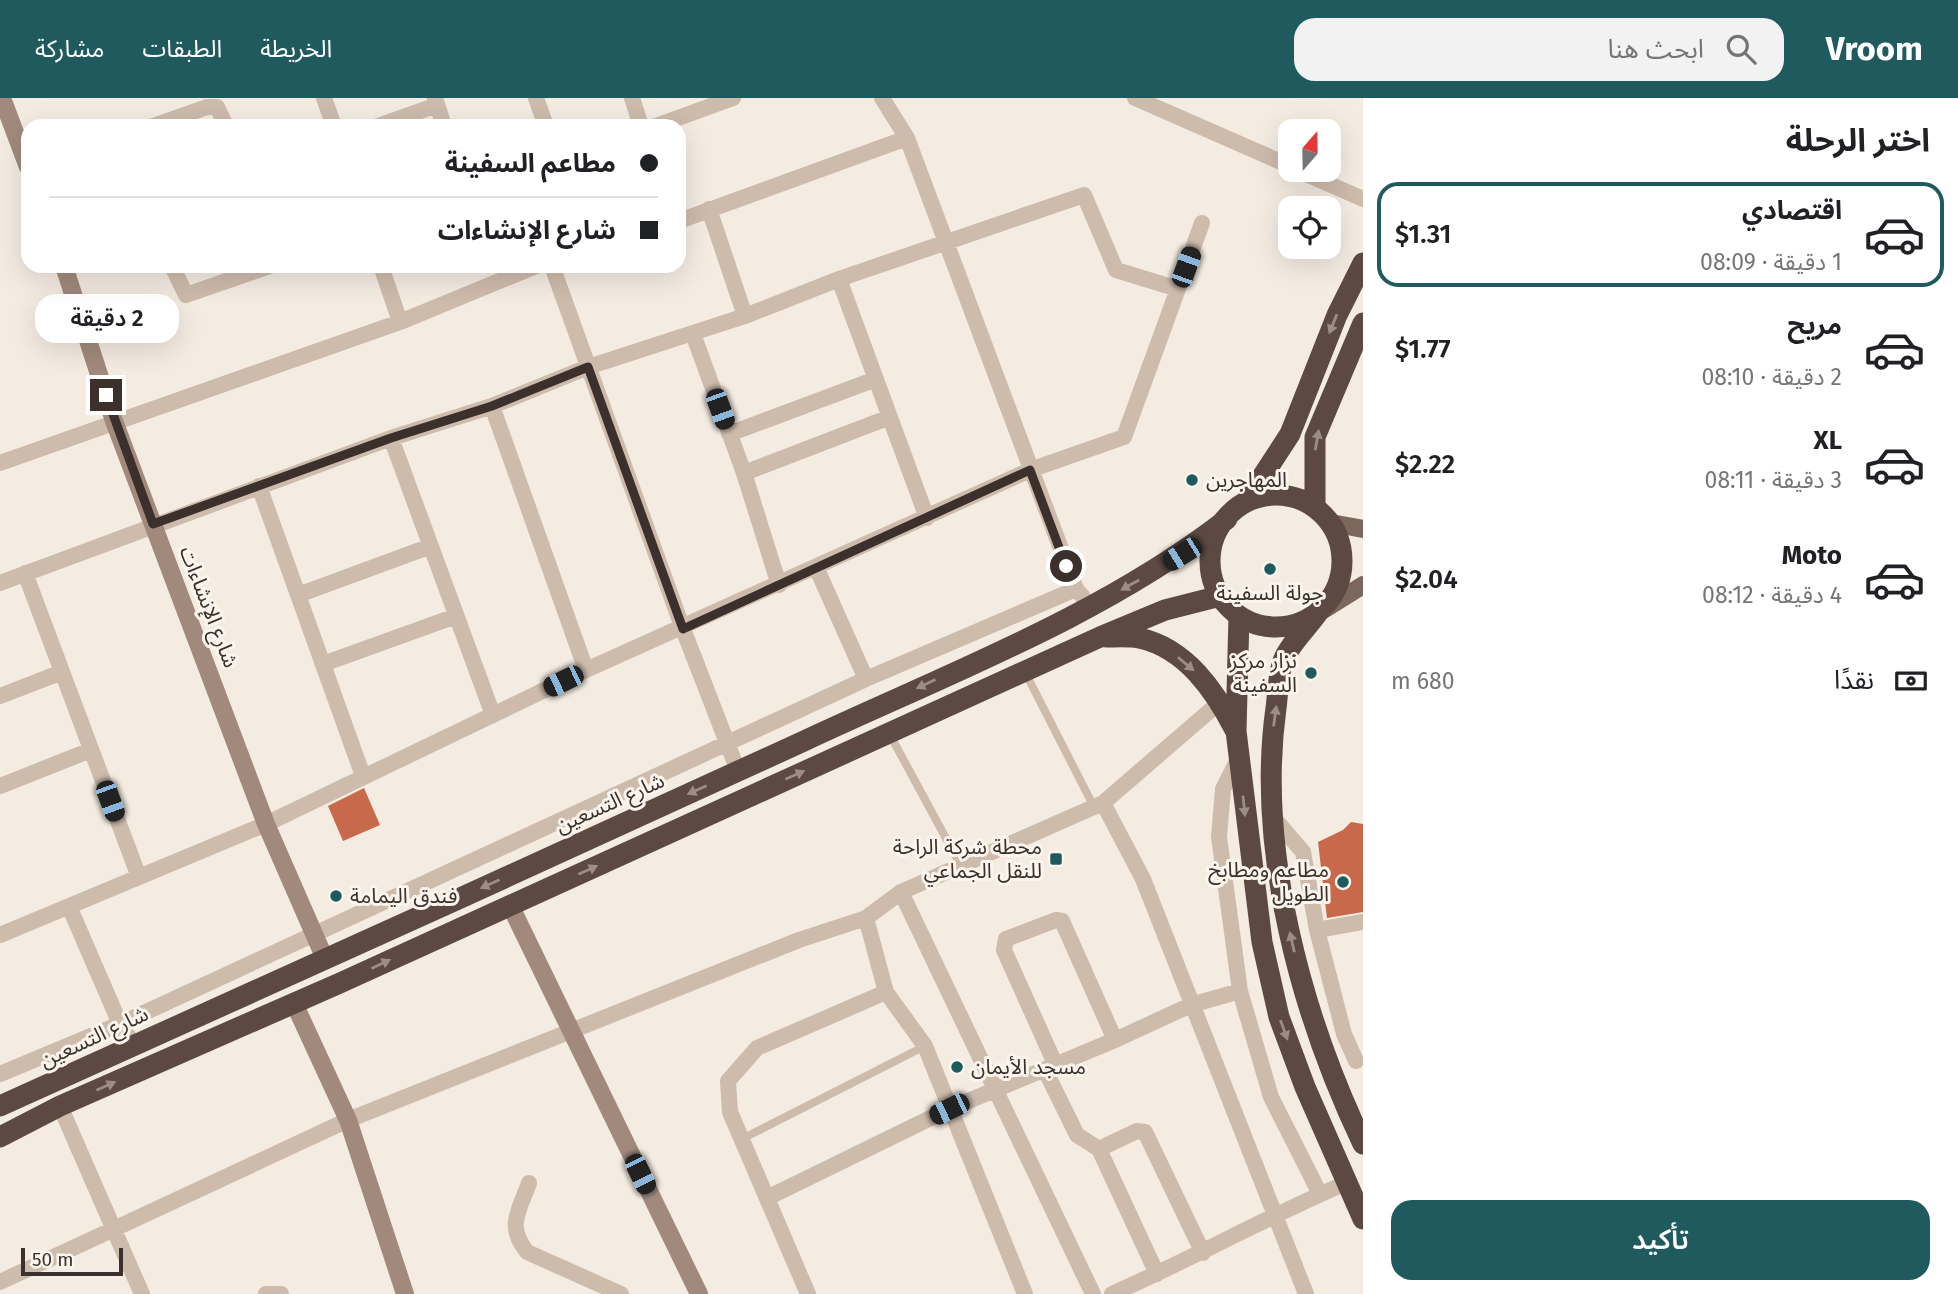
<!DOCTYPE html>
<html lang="ar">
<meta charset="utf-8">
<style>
body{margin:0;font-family:"Fira Sans","Noto Sans Arabic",sans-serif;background:#f2f2f2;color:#202124;direction:rtl;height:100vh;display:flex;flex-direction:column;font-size:26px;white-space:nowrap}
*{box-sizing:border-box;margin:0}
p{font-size:23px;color:#757577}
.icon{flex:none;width:38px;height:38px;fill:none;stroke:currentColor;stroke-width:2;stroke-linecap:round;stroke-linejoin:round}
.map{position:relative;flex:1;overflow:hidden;direction:ltr}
.details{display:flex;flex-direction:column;background:#fff;width:595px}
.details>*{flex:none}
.banner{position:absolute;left:21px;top:21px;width:665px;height:154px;border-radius:21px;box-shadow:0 7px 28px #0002;direction:rtl;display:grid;align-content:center;height:154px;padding:0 28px;background:#fff}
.needle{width:46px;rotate:20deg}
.fabs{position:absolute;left:1278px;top:21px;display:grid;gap:14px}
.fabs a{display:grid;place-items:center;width:63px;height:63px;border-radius:14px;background:#fff;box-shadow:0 7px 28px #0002;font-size:35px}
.scale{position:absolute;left:21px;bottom:18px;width:102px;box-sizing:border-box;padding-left:7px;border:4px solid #3b302b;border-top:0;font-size:19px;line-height:24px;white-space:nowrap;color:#3b302b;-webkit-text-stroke:5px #fbf5ee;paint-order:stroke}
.end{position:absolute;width:32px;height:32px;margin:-16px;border:9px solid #3b302b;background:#fff;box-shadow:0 0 0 4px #fff}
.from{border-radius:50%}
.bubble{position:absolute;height:49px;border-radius:21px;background:#fff;box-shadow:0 7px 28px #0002;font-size:23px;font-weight:600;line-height:49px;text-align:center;direction:rtl}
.car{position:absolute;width:21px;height:42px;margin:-21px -10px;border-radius:9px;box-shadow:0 0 5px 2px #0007;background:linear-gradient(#222 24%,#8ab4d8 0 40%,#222 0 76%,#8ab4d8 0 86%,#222 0)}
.banner b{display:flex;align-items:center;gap:24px;height:66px;font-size:26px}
.banner b+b{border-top:2px solid #e0e0e0}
.banner i{width:18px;height:18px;background:#202124}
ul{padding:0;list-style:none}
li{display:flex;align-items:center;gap:21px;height:105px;margin:0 14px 10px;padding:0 14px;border:4px solid transparent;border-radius:21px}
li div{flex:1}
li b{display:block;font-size:26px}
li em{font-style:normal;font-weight:600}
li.selected{border-color:#1f5a5e}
li>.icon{width:63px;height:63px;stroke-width:1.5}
h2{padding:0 28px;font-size:32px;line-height:84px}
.pay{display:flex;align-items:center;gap:18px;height:77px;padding:0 28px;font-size:26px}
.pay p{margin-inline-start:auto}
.action{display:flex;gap:14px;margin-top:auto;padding:14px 28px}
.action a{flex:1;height:80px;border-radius:21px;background:#1f5a5e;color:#fff;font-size:28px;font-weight:600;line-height:80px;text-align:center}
header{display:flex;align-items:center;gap:42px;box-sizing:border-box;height:98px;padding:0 35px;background:#1f5a5e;color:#fff}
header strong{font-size:33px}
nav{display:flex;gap:38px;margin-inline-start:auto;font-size:24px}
.search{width:490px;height:63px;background:#f2f2f2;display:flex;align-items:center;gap:18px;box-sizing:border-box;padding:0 24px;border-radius:21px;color:#757577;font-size:26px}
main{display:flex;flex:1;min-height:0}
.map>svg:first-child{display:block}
.building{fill:#c8694b}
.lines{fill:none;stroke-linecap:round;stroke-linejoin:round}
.lane{stroke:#cdbbac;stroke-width:8}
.street{stroke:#cdbbac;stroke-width:16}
.secondary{stroke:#a18a7d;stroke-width:18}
.primary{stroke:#7d675c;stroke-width:18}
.highway{stroke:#5c4a42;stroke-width:21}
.oneway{fill:#9c8e87}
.route{stroke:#3b302b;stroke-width:9}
.poi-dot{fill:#1f5a5e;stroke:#fbf5ee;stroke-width:2.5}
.labels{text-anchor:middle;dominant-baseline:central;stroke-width:6;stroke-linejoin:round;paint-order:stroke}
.poi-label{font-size:21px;fill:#3b302b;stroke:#fbf5ee;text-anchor:start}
.street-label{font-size:21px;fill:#3b302b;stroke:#fbf5ee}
</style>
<header>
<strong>Vroom</strong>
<div class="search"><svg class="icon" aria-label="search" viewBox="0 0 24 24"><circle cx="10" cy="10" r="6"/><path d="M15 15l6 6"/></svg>ابحث هنا</div>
<nav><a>الخريطة</a><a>الطبقات</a><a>مشاركة</a></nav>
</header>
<main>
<section class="details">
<h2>اختر الرحلة</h2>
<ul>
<li class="selected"><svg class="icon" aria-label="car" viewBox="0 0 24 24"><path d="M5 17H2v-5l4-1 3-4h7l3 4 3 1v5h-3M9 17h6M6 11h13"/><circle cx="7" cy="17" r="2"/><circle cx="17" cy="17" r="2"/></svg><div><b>اقتصادي</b><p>1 دقيقة · 08:09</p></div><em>$1.31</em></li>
<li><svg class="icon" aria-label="car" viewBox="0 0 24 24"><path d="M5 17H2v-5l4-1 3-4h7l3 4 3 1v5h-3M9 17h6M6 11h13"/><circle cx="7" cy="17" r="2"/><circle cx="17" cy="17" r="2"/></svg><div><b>مريح</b><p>2 دقيقة · 08:10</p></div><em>$1.77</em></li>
<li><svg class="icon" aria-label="car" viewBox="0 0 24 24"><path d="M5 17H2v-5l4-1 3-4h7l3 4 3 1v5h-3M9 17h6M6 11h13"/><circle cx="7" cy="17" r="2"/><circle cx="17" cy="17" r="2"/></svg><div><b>XL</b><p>3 دقيقة · 08:11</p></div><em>$2.22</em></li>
<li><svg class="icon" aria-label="car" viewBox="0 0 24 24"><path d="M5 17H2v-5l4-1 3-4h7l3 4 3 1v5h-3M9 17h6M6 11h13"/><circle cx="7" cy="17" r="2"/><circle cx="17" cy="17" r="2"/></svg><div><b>Moto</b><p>4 دقيقة · 08:12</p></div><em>$2.04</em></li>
</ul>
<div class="pay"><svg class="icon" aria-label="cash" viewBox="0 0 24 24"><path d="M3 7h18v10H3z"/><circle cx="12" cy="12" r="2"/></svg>نقدًا<p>680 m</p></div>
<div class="action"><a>تأكيد</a></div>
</section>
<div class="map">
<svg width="1363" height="1196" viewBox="0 0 1363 1196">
<rect width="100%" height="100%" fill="#f4ebe1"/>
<!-- building -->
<path class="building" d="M364 690 380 727 343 743 328 708Z
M1351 724 1363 726V814L1327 820 1318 744 1343 732Z"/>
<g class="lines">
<!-- lane -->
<path class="lane" d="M1026 576 1094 709
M889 635 961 768
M742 1041 925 948"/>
<!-- street -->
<path class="street" d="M324 0 334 28
M435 0 444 28
M536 0 546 28
M632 0 641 28
M882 0 907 40 1076 491 1083 499
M1135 0 1290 68
M153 28 207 9H217L226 28
M378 28 437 7
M656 28 733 0
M1297 72 1363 101
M709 111 745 218
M679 123 907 40
M172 168 186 197 270 168
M381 168 400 224
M552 168 683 531 738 673
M839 181 927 420
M693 236 744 375 779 487
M492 308 586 572
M729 336 876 281
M391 340 493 617
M0 365 400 224 536 168
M744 375 890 319
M259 388 363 678
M816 469 866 581
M25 475 139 779
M0 485 391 340 492 308 588 269 745 218 839 181 1084 97 1116 172 1178 191
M298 497 431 448
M323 566 456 518
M0 598 62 574
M1239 659 1223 691 1219 739 1240 893 1271 999 1320 1096
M0 688 91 652
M1103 705 1143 781 1306 1196
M1273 719 1303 754 1317 832 1344 936 1356 963
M901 794 1093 1196
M69 808 120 926 134 947
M866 820 886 894 925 948 1025 1196
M1317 832 1363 824
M0 837 266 726 586 572 1030 372 1124 339 1202 125
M1056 968 1004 852 1006 841 1056 822 1062 823 1115 942
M1045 972 1077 1037 1099 1051 1157 1176
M0 976 120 926 866 581 1076 491
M60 1008 142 1196
M1099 1051 1137 1033 1145 1034 1203 1155
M529 1085C519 1113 506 1128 527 1154L621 1196
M767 1100 949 1011 1115 942 1191 907 1240 893
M0 1184 348 1022 799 842 866 820 901 794 1103 705 1220 604
M266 1196H281
M808 1196 730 1014 728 983 757 950 886 894
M1112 1196C1191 1161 1267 1119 1346 1085"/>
<!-- secondary -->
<path class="secondary" d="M2 0 28 69
M64 168 114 323 266 726 325 861
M510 807 699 1196
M294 905 348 1022 405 1196"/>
<!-- primary -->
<path class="primary" d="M1331 425 1363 431
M1317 516 1363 487"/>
<!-- highway -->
<path class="highway" d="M1210 463a66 66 0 1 1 132 0a66 66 0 1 1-132 0Z
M1247 402 1290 336 1337 217 1363 165
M1315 410V339L1363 225
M1317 516C1307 530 1289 547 1283 563 1278 577 1278 595 1276 610 1256 753 1302 918 1363 1046
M1239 518 1236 633 1262 844 1279 919 1305 989 1363 1121
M1106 539C1116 539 1129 538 1139 540 1186 550 1215 593 1235 632
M0 1008C268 886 537 767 804 643 947 576 1102 518 1227 421
M0 1039 60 1008 340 885 1100 539 1165 512 1220 498"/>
</g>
<!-- one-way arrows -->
<defs><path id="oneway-solid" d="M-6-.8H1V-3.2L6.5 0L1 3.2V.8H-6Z" transform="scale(1.75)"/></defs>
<g class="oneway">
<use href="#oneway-solid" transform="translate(1333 226) rotate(112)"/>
<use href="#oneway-solid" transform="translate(1317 342) rotate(-80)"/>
<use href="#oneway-solid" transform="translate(1130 487) rotate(151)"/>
<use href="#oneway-solid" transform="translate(1186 566) rotate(40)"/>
<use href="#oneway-solid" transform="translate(926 586) rotate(155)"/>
<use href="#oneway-solid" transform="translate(1275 618) rotate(-82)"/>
<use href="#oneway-solid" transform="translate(795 677) rotate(-24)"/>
<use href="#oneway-solid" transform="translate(697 692) rotate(156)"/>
<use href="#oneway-solid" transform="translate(1244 708) rotate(84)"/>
<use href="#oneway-solid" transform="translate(588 772) rotate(-24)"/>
<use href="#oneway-solid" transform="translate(490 786) rotate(156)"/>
<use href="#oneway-solid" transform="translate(1292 844) rotate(-103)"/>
<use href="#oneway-solid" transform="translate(381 866) rotate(-25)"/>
<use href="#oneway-solid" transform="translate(1284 932) rotate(70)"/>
<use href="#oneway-solid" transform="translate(106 988) rotate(-24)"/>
</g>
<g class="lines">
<!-- route -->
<path class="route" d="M106 297 153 426 391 340 492 308 588 269 683 531 1030 372 1066 468"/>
</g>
<!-- markers -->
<g class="poi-dot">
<circle cx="1192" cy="382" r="7"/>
<circle cx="1270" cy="471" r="7"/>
<circle cx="1311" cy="575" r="7"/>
<rect x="1049" y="754" width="14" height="14" rx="3.5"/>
<circle cx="1343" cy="784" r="7"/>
<circle cx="336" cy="798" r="7"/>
<circle cx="957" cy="969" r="7"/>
</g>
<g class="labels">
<!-- poi labels -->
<g class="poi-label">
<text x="1206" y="382">المهاجرين</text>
<text x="1270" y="495" text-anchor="middle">جولة السفينة</text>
<text x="1297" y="563" text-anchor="end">نزار مركز<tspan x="1297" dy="24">السفينة</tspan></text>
<text x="1042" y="749" text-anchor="end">محطة شركة الراحة<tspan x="1042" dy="24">للنقل الجماعي</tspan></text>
<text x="1329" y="772" text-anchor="end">مطاعم ومطابخ<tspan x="1329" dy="24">الطويل</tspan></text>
<text x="350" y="798">فندق اليمامة</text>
<text x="971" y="969">مسجد الأيمان</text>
</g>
<!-- street labels -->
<g class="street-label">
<text transform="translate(209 509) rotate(69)">شارع الإنشاءات</text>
<text transform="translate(610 705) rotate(-24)">شارع التسعين</text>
<text transform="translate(94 939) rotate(-25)">شارع التسعين</text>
</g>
</g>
</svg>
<div class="fabs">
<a><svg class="needle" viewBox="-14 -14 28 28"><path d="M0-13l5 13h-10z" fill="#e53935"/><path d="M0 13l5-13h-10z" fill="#757577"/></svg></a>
<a><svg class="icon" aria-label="locate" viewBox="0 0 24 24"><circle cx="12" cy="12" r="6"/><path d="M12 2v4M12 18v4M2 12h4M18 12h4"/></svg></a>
</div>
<div class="scale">50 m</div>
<i class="end from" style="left:1066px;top:468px"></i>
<i class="end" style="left:106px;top:297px"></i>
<div class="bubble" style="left:35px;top:196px;width:144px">2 دقيقة</div>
<i class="car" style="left:1186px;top:169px;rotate:20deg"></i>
<i class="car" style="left:720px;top:311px;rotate:160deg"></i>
<i class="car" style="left:1182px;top:456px;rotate:238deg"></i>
<i class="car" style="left:563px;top:583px;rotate:244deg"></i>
<i class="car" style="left:110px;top:703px;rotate:160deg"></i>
<i class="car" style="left:949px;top:1011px;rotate:244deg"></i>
<i class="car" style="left:640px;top:1076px;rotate:154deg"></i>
<div class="banner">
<b><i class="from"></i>مطاعم السفينة</b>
<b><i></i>شارع الإنشاءات</b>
</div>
</div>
</main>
